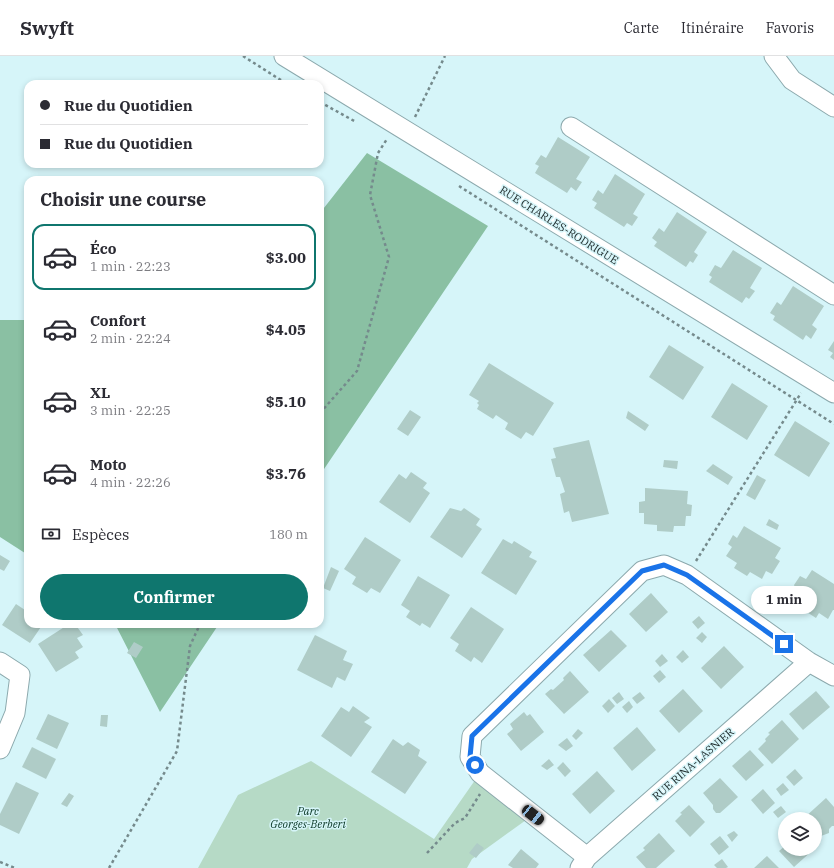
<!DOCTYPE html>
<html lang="fr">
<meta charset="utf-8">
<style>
body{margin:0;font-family:"IBM Plex Serif",serif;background:#f7f7f7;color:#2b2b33;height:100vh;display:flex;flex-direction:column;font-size:15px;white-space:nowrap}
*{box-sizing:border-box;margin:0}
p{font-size:13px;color:#7c7c81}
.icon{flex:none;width:22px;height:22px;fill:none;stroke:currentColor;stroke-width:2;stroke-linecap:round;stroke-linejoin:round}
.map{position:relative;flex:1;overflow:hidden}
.panel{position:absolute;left:24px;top:120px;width:300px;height:452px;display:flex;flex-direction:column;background:#fff;border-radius:12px;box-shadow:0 2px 6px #0003}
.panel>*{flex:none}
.hud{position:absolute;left:24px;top:24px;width:300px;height:88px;border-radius:12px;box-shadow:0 2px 6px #0003;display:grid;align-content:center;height:88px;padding:0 16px;background:#fff}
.buttons{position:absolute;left:778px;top:756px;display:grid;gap:8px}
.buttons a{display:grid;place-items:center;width:44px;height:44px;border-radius:50%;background:#fff;box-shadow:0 2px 6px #0003;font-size:20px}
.end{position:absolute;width:18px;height:18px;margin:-9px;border:5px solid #1a73e8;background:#fff;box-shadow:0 0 0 2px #fff}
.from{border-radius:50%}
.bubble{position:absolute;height:28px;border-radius:14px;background:#fff;box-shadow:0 2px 6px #0003;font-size:13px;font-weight:700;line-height:28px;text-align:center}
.car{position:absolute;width:12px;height:24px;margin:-12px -6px;border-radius:5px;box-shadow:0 0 3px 1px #0007;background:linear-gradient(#222 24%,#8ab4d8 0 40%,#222 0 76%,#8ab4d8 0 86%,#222 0)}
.hud b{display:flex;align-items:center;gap:14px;height:38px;font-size:15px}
.hud b+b{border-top:1px solid #e1e1e2}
.hud i{width:10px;height:10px;background:#2b2b33}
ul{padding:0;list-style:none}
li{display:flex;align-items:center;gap:12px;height:66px;margin:0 8px 6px;padding:0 8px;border:2px solid transparent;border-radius:12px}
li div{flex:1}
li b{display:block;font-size:15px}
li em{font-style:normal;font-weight:700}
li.active{border-color:#0f766e}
li>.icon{width:36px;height:36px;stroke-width:1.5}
h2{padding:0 16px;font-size:18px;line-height:48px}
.pay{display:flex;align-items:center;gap:10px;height:44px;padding:0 16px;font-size:15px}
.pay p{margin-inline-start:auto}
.button{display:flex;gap:8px;margin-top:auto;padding:8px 16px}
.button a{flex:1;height:46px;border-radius:24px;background:#0f766e;color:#fff;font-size:16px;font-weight:700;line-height:46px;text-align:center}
header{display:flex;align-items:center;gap:24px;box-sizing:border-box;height:56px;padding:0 20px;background:#fff;border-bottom:1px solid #e1e1e2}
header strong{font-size:19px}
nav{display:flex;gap:22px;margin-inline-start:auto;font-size:14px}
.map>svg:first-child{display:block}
.green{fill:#b6dac6}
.forest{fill:#8ac0a3}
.building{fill:#afccc7}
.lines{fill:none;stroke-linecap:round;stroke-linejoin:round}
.minor-casing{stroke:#8ca9ad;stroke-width:21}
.path{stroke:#758a8c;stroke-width:2.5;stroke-dasharray:3 3;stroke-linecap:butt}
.minor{stroke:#fff;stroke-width:19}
.route{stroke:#1a73e8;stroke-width:5}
.labels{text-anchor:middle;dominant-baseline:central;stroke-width:3;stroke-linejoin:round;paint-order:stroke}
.street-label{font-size:11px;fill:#1d292a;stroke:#d6f5f9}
.park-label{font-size:11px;font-style:italic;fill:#073522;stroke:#d6f5f9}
</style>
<header>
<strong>Swyft</strong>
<nav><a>Carte</a><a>Itinéraire</a><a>Favoris</a></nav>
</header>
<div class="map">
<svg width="834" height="812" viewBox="0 0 834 812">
<rect width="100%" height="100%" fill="#d6f5f9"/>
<!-- green -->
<path class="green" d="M311 705 434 783 480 717 533 759 472 803 467 812H198L238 739Z"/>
<!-- forest -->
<path class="forest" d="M367 97 488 170 320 419V157Z
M0 264H28V499L0 481Z
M115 568H219L160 656Z"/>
<!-- building -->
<path class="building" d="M558 81 590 101 576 123 582 126 576 135 571 131 567 137 535 117 539 110 535 108 541 99 546 102Z
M615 118 645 138 633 158 638 161 632 170 627 167 624 171 594 152 597 147 592 144 598 134 603 138Z
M677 156 707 176 694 196 698 199 693 207 690 205 686 211 654 190 657 186 652 182 659 172 664 176Z
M733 194 762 212 750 232 755 235 749 243 746 241 742 247 709 226 712 221 709 219 715 209 721 212Z
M793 230 824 250 812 269 817 273 811 283 806 279 803 284 773 264 775 260 770 257 777 246 781 249Z
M834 285V304L830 301 833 297 828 294Z
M669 289 704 311 683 344 649 321Z
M489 307 554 347 533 380 526 376 521 383 505 373 508 367 496 359 493 363 477 353 479 349 477 347 479 345 469 339Z
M732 327 768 350 747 384 711 361Z
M410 354 421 361 408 380 397 373Z
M628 355 649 369 645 375 626 362Z
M795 365 830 387 809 421 774 399Z
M589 384 609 458 572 466 569 455 564 457 560 438 565 436 560 421H556L551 403 556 402 553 392Z
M664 404 678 405 677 413 663 411Z
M713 408 733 421 728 429 706 415Z
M411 416 427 427 423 432 430 437 410 467 379 446 399 418 406 423Z
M757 419 766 424 755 444 746 439Z
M645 432 688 435 687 448 692 449 691 460H686L685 470H674L673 476 657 475V469L644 468V457H639V446L645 445Z
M450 452 461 455 464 452 480 463 476 469 482 473 462 502 430 481Z
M769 463 779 469 777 474 766 469Z
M744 470 781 492 775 502 780 505 772 518 766 515 762 523 750 516 747 520 734 512 737 507 726 500 732 491 728 488 733 479 737 482Z
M365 481 401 504 380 537 371 532 367 537 352 528 356 521 344 513Z
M503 483 512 488 514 485 532 496 529 501 537 505 516 539 481 517Z
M0 499 10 505 4 515 0 513Z
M331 511 339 515 330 535 323 532Z
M812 514 834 528V554H833L828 563 819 557 816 562 802 553 804 551 790 542 796 534 794 529 800 520 806 523Z
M418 520 450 539 430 572 422 567 420 570 406 561 410 555 401 549Z
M651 537 668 556 646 576 629 558Z
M16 548 28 556V568H43L30 587 2 569Z
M471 551 504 573 482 607 474 601 471 606 455 595 459 588 450 582Z
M699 560 705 567 698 573 692 566Z
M69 568H75L83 579 77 582 83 591 75 596 79 602 56 616 38 588Z
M611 574 627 590 599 616 583 599Z
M702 576 707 581 702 587 696 582Z
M315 579 347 595 343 604 353 608 345 625 337 621 332 632 297 614Z
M134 586 143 591 136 602 127 597Z
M724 590 744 611 721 633 701 612Z
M683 594 689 601 682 607 676 601Z
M662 598 668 605 660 611 655 605Z
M660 614 666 621 659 627 653 620Z
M570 615 589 636 564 658 545 638 551 633 553 634 564 624 563 622Z
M683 633 703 655 679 677 659 655Z
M816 635 830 651 803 674 789 658Z
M619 636 624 643 617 648 612 642Z
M640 636 645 642 637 648 632 642Z
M609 643 615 650 608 657 602 650Z
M629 645 633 651 627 657 622 651Z
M353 650 370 662 364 666 372 671 351 701 321 680 341 651 349 656Z
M524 656 527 660 530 658 544 676 521 695 507 678 513 673 510 668Z
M48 658 69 667 57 693 36 683Z
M101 659H108L107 671 100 670Z
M782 664 799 683 772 708 758 693 766 685 765 683 770 678 768 677Z
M637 671 656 694 632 715 613 692Z
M578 673 583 677 576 684 572 680Z
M567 682 573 690 566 695 558 689Z
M393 683 403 690 408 686 420 694 418 700 427 706 405 738 371 716Z
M32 691 56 703 46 723 22 711Z
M750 694 764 709 746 725 732 710Z
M549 703 554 709 547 714 541 710Z
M563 706 571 715 565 721 557 712Z
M795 713 803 722 794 730 786 721Z
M597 715 615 735 590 758 572 738Z
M720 722 738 741 720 757H716L713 753V749L703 737Z
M16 726 39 737 19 778 0 769V758Z
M783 727 789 734 781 740 776 733Z
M763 733 775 747 763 758 751 744Z
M69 737 74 740 67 751 61 748Z
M826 742 834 751V770H832L829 773V777L821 780 815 774V763H805L804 762Z
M689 749 705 766 690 781 675 765 682 758 680 757Z
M781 750 786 756 778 762 773 756Z
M734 775 738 779 732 786 727 779Z
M659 777 675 795 656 812H646L636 801 645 794 643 792Z
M720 780 729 791 719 799 710 788Z
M477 787 484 792 476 802 469 797Z
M785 790V793L813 794 794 811 779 795Z
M521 793 539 808 536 812H513L508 809Z
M767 800 779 812H754Z
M722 803 728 811 726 812H717L714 809Z"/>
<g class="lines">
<defs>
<path id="minor" d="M284 0 834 337
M774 0 792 24 834 51
M571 71 834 239
M0 606 20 619 15 657 0 693
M587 801 480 717 470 701 472 680 642 515 664 509 687 519 809 606 834 620
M580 812 587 801 809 606"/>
</defs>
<!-- minor casing -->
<use href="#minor" class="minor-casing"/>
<!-- path -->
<path class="path" d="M243 0 287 28
M320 46 356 66
M415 61 445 0
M459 130 834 368
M320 357 357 315 389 201 370 139 378 97 387 83
M696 505 801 337
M427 797 455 767 465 762 480 738
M0 806 15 812
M109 812 177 695 190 590 200 568"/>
<!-- minor -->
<use href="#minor" class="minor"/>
</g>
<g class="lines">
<!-- route -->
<path class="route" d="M475 709 470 701 472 680 642 515 664 509 687 519 784 588"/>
</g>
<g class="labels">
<!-- street labels -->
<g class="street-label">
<text transform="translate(559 169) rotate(32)">RUE CHARLES-RODRIGUE</text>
<text transform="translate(693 708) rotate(-41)">RUE RINA-LASNIER</text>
</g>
<!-- park labels -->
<g class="park-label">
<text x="308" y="755">Parc<tspan x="308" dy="13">Georges-Berberi</tspan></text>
</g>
</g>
</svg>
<div class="buttons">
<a><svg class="icon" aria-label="layers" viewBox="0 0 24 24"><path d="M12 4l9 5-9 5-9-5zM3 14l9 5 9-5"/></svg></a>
</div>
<i class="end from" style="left:475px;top:709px"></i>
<i class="end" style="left:784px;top:588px"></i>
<div class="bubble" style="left:751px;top:530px;width:66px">1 min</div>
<i class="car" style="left:533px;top:759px;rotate:128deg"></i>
<div class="hud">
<b><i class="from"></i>Rue du Quotidien</b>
<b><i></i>Rue du Quotidien</b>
</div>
<section class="panel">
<h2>Choisir une course</h2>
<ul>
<li class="active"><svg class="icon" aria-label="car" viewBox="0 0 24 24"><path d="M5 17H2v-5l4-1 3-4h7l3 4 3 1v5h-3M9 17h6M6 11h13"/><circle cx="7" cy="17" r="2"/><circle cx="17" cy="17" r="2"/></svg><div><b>Éco</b><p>1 min · 22:23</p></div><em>$3.00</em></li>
<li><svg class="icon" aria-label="car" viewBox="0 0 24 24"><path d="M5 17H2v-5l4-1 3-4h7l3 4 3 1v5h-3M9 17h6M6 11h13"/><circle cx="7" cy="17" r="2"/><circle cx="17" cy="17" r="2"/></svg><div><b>Confort</b><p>2 min · 22:24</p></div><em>$4.05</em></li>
<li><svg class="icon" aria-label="car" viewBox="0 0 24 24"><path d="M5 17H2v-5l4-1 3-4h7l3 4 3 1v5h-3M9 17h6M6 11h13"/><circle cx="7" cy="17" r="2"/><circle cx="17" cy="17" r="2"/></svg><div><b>XL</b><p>3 min · 22:25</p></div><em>$5.10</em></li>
<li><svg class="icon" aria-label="car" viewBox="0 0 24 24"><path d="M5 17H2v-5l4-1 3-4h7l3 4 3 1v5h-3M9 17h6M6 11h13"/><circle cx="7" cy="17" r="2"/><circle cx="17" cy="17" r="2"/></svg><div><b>Moto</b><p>4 min · 22:26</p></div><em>$3.76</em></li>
</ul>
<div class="pay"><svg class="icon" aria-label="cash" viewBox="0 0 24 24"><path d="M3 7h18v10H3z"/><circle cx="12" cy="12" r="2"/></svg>Espèces<p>180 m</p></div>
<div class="button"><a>Confirmer</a></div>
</section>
</div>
